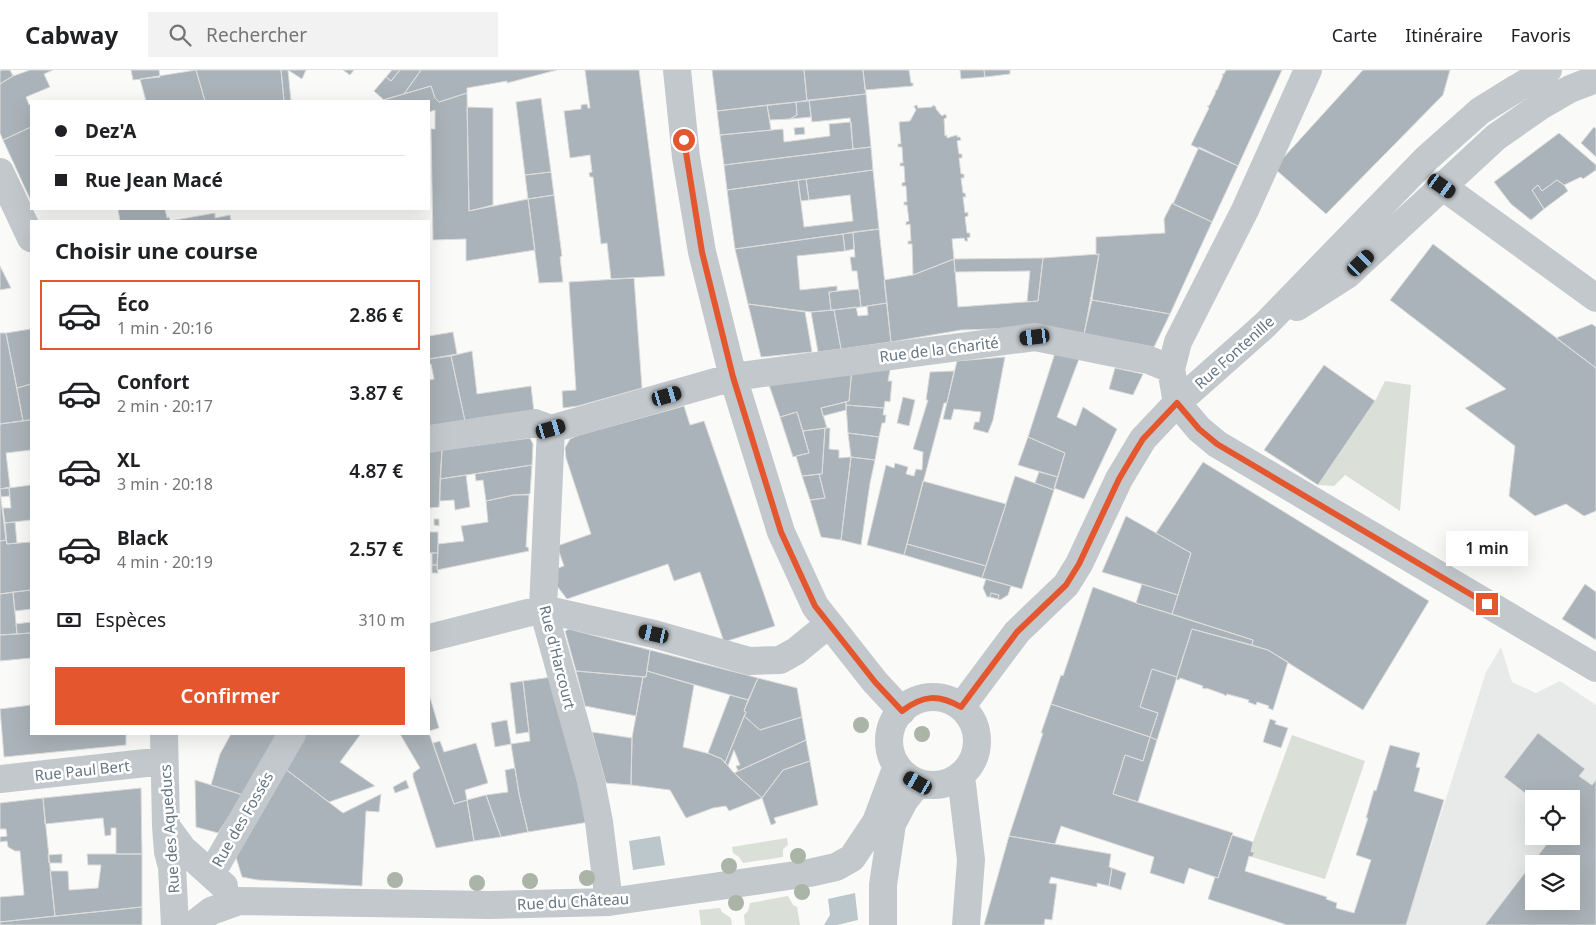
<!DOCTYPE html>
<html lang="fr">
<meta charset="utf-8">
<style>
body{margin:0;font-family:"Noto Sans",sans-serif;background:#f2f2f2;color:#202124;height:100vh;display:flex;flex-direction:column;font-size:19px;white-space:nowrap}
*{box-sizing:border-box;margin:0}
p{font-size:16px;color:#757577}
.icon{flex:none;width:28px;height:28px;fill:none;stroke:currentColor;stroke-width:2;stroke-linecap:round;stroke-linejoin:round}
.map{position:relative;flex:1;overflow:hidden}
.panel{position:absolute;left:30px;top:150px;width:400px;height:515px;display:flex;flex-direction:column;background:#fff;border-radius:0px;box-shadow:0 5px 20px #0002}
.panel>*{flex:none}
.top-card{position:absolute;left:30px;top:30px;width:400px;height:110px;border-radius:0px;box-shadow:0 5px 20px #0002;display:grid;align-content:center;height:110px;padding:0 25px;background:#fff}
.fabs{position:absolute;left:1525px;top:720px;display:grid;gap:10px}
.fabs a{display:grid;place-items:center;width:55px;height:55px;border-radius:0px;background:#fff;box-shadow:0 5px 20px #0002;font-size:25px}
.end{position:absolute;width:22px;height:22px;margin:-11px;border:6px solid #e4572e;background:#fff;box-shadow:0 0 0 2px #fff}
.from{border-radius:50%}
.bubble{position:absolute;height:35px;border-radius:0px;background:#fff;box-shadow:0 5px 20px #0002;font-size:16px;font-weight:600;line-height:35px;text-align:center}
.car{position:absolute;width:15px;height:30px;margin:-15px -8px;border-radius:6px;box-shadow:0 0 4px 1px #0007;background:linear-gradient(#222 24%,#8ab4d8 0 40%,#222 0 76%,#8ab4d8 0 86%,#222 0)}
.top-card b{display:flex;align-items:center;gap:18px;height:48px;font-size:19px}
.top-card b+b{border-top:1px solid #e0e0e0}
.top-card i{width:12px;height:12px;background:#202124}
ul{padding:0;list-style:none}
li{display:flex;align-items:center;gap:15px;height:70px;margin:0 10px 8px;padding:0 15px;border:2px solid transparent;border-radius:0px}
li div{flex:1}
li b{display:block;font-size:19px}
li em{font-style:normal;font-weight:600}
li.selected{border-color:#e4572e}
li>.icon{width:45px;height:45px;stroke-width:1.5}
h2{padding:0 25px;font-size:22px;line-height:60px}
.pay{display:flex;align-items:center;gap:12px;height:55px;padding:0 25px;font-size:19px}
.pay p{margin-inline-start:auto}
.cta{display:flex;gap:10px;margin-top:auto;padding:10px 25px}
.cta a{flex:1;height:58px;border-radius:0px;background:#e4572e;color:#fff;font-size:20px;font-weight:600;line-height:58px;text-align:center}
header{display:flex;align-items:center;gap:30px;box-sizing:border-box;height:70px;padding:0 25px;background:#fff;border-bottom:1px solid #e0e0e0}
header strong{font-size:24px}
nav{display:flex;gap:28px;margin-inline-start:auto;font-size:18px}
.search{width:350px;height:45px;background:#f2f2f2;display:flex;align-items:center;gap:12px;box-sizing:border-box;padding:0 18px;border-radius:0px;color:#757577;font-size:19px}
.map>svg:first-child{display:block}
.built{fill:#e8e9e9;fill-rule:evenodd}
.green{fill:#dadfd7}
.water{fill:#bbc7cb}
.building{fill:#aab3b9;stroke:#dcdcda;fill-rule:evenodd}
.lines{fill:none;stroke-linecap:round;stroke-linejoin:round}
.minor{stroke:#c3c8cc;stroke-width:28}
.tree{fill:#aab4a7}
.route{stroke:#e4572e;stroke-width:6}
.labels{text-anchor:middle;dominant-baseline:central;stroke-width:5;stroke-linejoin:round;paint-order:stroke}
.street-label{font-size:15px;fill:#657683;stroke:#fff}
</style>
<header>
<strong>Cabway</strong>
<div class="search"><svg class="icon" aria-label="search" viewBox="0 0 24 24"><circle cx="10" cy="10" r="6"/><path d="M15 15l6 6"/></svg>Rechercher</div>
<nav><a>Carte</a><a>Itinéraire</a><a>Favoris</a></nav>
</header>
<div class="map">
<svg width="1596" height="855" viewBox="0 0 1596 855">
<rect width="100%" height="100%" fill="#fafaf8"/>
<!-- built -->
<path class="built" d="M1501 577 1512 612 1536 623 1560 611 1596 635V855H1406L1486 602ZM1534 729H1571V766H1534ZM1534 794H1571V831H1534Z"/>
<!-- green -->
<path class="green" d="M1385 311 1411 315 1400 441 1345 405 1334 416 1318 415 1375 331Z
M1292 665 1365 691 1325 809 1252 787 1254 783 1251 782 1253 772Z
M787 768 788 775 783 779V787L743 793 739 787 733 783 732 777Z
M788 826 793 835 797 837 800 855H745L744 845 748 841 750 833Z
M720 838 722 842 731 848 732 855H701L699 840Z"/>
<!-- water -->
<path class="water" d="M660 766 665 795 633 800 629 771Z
M855 823 858 850 837 855H824L830 845 828 829Z"/>
<!-- building -->
<path class="building" d="M2 0H10L13 6 0 14V1Z
M30 0H53L44 4 50 17 26 27 29 35 31 34V57L3 70 0 63V14L13 6Z
M131 0H159L160 7 133 10Z
M196 0H281L284 31H205Z
M196 0 205 31H146L140 9Z
M281 0H306L302 9 288 0 291 31H284Z
M343 0H354L350 5Z
M392 0H400L391 11 386 7Z
M400 0H421L404 24 384 30 374 21 386 7 391 11Z
M421 0H557L507 13V11L467 18V23L439 32 435 28 431 16 404 24Z
M585 0H639L665 206 611 209 607 173 601 174 593 107H590L589 103 592 102 590 85 570 88 564 41 581 39V35L587 34 588 38H590Z
M712 0H804L807 31 717 41Z
M804 0H863L866 24 807 31Z
M863 0H909L911 13H913V16L865 20Z
M960 0H984L985 7 961 9Z
M984 0H1010V4L985 7Z
M1226 0H1282L1238 96 1191 75 1209 38 1207 36H1209L1216 22 1215 21 1217 20 1223 6 1222 4H1224Z
M1363 0H1450L1443 25 1326 144 1274 98Z
M431 16 435 28 439 32 467 23 469 141 528 129 535 180 466 191V169L433 170 431 59H435V40L429 42V31H379Z
M866 24 871 77 853 79 850 48 812 52 809 30Z
M541 28 551 102 525 105 516 32Z
M809 30 811 47 790 49 797 45 796 32Z
M796 32 797 45 790 49 770 50 767 35Z
M767 35 771 60 720 65 717 41Z
M917 35 918 38 932 37 933 35 936 37V39L942 46 945 44 947 47 944 49 945 66 947 65V68L957 65V67H960L961 70 957 71 959 84H962V88H959L961 104H964V108H961L963 123H965L966 127H963L965 143 968 142V146L965 147 967 163H970V167L967 168 968 171H965L964 168 952 169 954 189 913 205 912 174H908V171H911L910 154 906 155V152L909 151 907 135H904V132H907L906 116H902V113L905 112 904 96H900V93H903L902 77H898V74H901L899 52 910 51 916 40 914 36Z
M467 37 493 38V135L469 141Z
M851 52 853 79 724 95 720 65 783 59 784 72 830 66 829 54Z
M31 57V131L3 70Z
M804 57 805 64 795 65 794 58Z
M1594 57 1596 59V87L1581 73Z
M1559 63 1596 95V100L1583 109 1581 107 1564 115 1557 110 1542 121 1538 115 1532 120 1544 139 1531 150 1511 134 1494 112Z
M871 77 873 100 727 120 724 95Z
M1199 77 1238 96 1212 152 1173 134Z
M873 100 879 159 735 179 727 120 798 110 804 157 853 151 850 125 809 130 806 109Z
M551 102 554 125 528 129 525 105Z
M806 109 809 130 801 131 798 110Z
M1557 110 1564 115 1568 121 1544 139 1532 120 1538 115 1542 121Z
M554 125 562 186 560 187 563 212 539 213 528 129Z
M1172 133 1212 152 1170 244 1092 230 1099 184 1096 185V167L1165 163 1164 149Z
M118 139H165L167 148 169 147 170 151 215 143V148L230 145 231 151H120Z
M879 159 887 233 861 237 857 201H852L850 187H855L853 162Z
M853 162 854 179 845 181 843 164Z
M843 164 845 181 797 186 800 220 837 216V221L829 222 831 240 811 242 748 234 735 179Z
M1433 174 1596 298V441L1584 446 1566 434 1535 446 1509 426 1515 376 1465 338 1506 319 1390 230Z
M1099 184 1084 264 1026 258 961 260 891 272 884 210 913 205 954 189 958 237 1038 231 1043 188Z
M1043 188 1038 231 1027 232 1030 201 955 202 954 189Z
M0 196 11 218 0 220Z
M634 208 642 318 578 336 563 338 562 321 576 320 569 212Z
M859 219 861 237 831 240 829 222Z
M1092 230 1170 244 1154 277 1084 264Z
M887 233 891 272 841 279 834 240 856 237 858 246 868 245 867 236Z
M748 234 805 242 812 282 761 287Z
M834 240 841 279 818 282 811 242Z
M1592 254 1596 257V298L1556 268Z
M31 259V314L17 318 6 263Z
M453 262 457 284 429 289V266Z
M0 263H6L23 351 0 354Z
M472 281 477 324 531 316 534 342 465 351 451 286Z
M1055 283 1079 289 1057 347 1076 356 1083 337 1117 359 1084 429 1054 418 1065 383 1028 367Z
M451 286 465 351 429 356V310L434 309 431 294H429V289Z
M1005 287 993 350 988 363 973 359 975 352H979L981 342 954 339 951 350 943 349 957 291Z
M891 294 888 311H892L890 332 885 331 884 338 846 335V332L849 331 852 298Z
M1324 295 1375 331 1318 415 1264 380Z
M852 298 849 331 821 338 827 358 803 361 797 342 780 347 768 312Z
M1115 298 1143 304 1133 325 1109 319Z
M954 301 947 333H944L904 485 867 475 886 395 894 398 895 393 908 397 906 404 914 406 916 399 922 400 923 382 913 379 928 330H926L930 302Z
M31 314V350L23 351 17 318Z
M903 327 915 330 909 356 897 353Z
M846 332V340L823 346 821 338Z
M846 335 884 338 883 345H886L885 353H882L879 367 848 363Z
M684 336 690 355 704 351 775 556 724 572 700 502 674 511 668 494 567 529 557 516 555 499 564 496 557 476 591 464 566 388 565 378 570 369 579 365Z
M797 342 809 383 793 387 780 347Z
M28 350H31V380L6 383 10 417 0 419V354Z
M825 358H830L829 379 839 380V388L851 387 841 470 821 467 810 430 825 428 819 404H822Z
M825 358 822 404 802 406 796 386 809 383 803 361Z
M848 363 879 367 875 390 851 387Z
M1028 367 1065 383 1058 407 1018 395Z
M530 368 533 374 532 395 440 409 442 380Z
M442 380 439 437 429 438V382Z
M851 387 875 390 870 413 861 475 841 470Z
M1203 392 1429 531 1363 640 1268 580 1252 575 1253 570 1172 544 1191 483 1156 463Z
M532 395 530 424 514 425 486 431 483 410 476 411 475 404Z
M1039 402 1058 407 1054 420 1035 413Z
M819 404 825 428 810 430 802 406Z
M466 405 470 437 455 440 454 430 440 431V409Z
M1015 406 1054 420 1022 519 982 508Z
M923 411 1006 434 986 496 907 474Z
M31 415V450L5 453 3 438H11L9 418Z
M9 418 10 426 1 427 0 419Z
M0 421 6 470 0 471Z
M514 425H529L526 477H528L529 481 437 500 438 474 464 471 461 456 488 452 486 431Z
M1126 446 1191 483 1178 525 1102 502Z
M434 449H439V456L434 455Z
M15 452 17 473 7 474 5 453Z
M429 462H438V483H429Z
M6 470 7 474 31 472V520L0 524V471Z
M907 474 986 496 982 508 904 485Z
M432 483H438L437 495H432Z
M432 495H437L438 503H432Z
M986 509 1011 516 1008 525 1000 530 998 529 999 525 991 523 990 527H987L983 518Z
M1142 514 1178 525 1172 544 1136 533Z
M1585 514 1596 522V570L1562 549Z
M1093 517 1136 533 1253 570 1252 575 1192 559 1177 607 1152 599 1140 637 1158 643 1150 667 1051 634 1061 605 1063 606Z
M31 520V539L15 541 13 522Z
M13 522 17 564 0 565V524Z
M991 523 999 525 998 529 990 527Z
M31 552V563L17 564 16 554Z
M569 559 650 580 646 607 576 601 565 561Z
M1192 559 1268 580 1288 592 1273 640 1268 638 1269 636 1257 632 1256 635 1248 632 1249 630 1227 624 1226 626 1223 624 1206 618V619L1202 618 1203 616 1180 608 1179 610 1176 609Z
M31 563V588L0 591V565Z
M650 580 758 608 748 630 647 601Z
M1152 599 1177 607 1157 670 1150 667 1158 643 1140 637Z
M576 601 643 607 636 646 585 636Z
M647 601 694 615 683 677 710 684 722 689 734 703 762 728 729 741 726 736 713 738 686 748 670 720 631 715 632 668 643 607H646Z
M552 607 589 752 528 762 519 724 511 674 530 671 523 611Z
M758 608 797 618 802 647 760 660 744 646 746 642 744 641Z
M523 611 529 662 516 664 510 613Z
M429 624 439 658 429 661Z
M730 625 748 630 744 641 746 642 725 693 722 689 708 683Z
M1051 634 1150 667 1143 691 1125 685 1113 724 1233 763 1218 808 1189 798 1184 814 1150 803 1154 787 1061 756 1055 774 1009 766 1043 663H1041Z
M31 635V664H126V675L4 687 0 639Z
M744 646 760 660 802 647 806 670 738 701 736 696 740 695 734 680 728 696 725 693Z
M1270 649 1276 651 1275 654 1288 658 1281 678 1263 672Z
M507 650 511 674 495 677 491 653Z
M592 662 632 668 631 715 606 713Z
M429 663 454 734 467 730 474 771 436 778 413 707V703L420 698 400 664Z
M1538 663 1585 699 1579 706 1592 715 1596 710V855H1485L1553 766H1571V729L1534 730 1504 707ZM1534 794H1571V831H1534Z
M231 664H277L243 725 211 715 220 684Z
M303 664H359L360 665 340 692 375 716 329 732 284 698Z
M1150 667 1157 670 1138 732 1113 724 1125 685 1143 691Z
M806 670 810 691 783 700 762 728 734 703Z
M440 671 444 682 476 673 488 713 465 720 467 730 454 734 433 673Z
M1390 675 1420 683 1416 697 1420 698 1414 721 1444 730 1406 855H1287L1208 829 1215 807 1218 808 1232 765 1253 772 1251 782H1255L1252 787 1249 786 1245 801 1327 827 1326 829 1337 833 1336 838 1354 843 1371 790 1356 785 1368 748H1366L1374 720 1376 721Z
M810 691 818 735 774 748 776 753 771 755 762 728 783 700Z
M284 698 343 743 381 724 379 742 366 741 362 816 258 810 242 807 235 784Z
M515 698 519 724 528 762 501 767 486 725 508 722 505 700Z
M195 710 243 725 218 763 196 757Z
M406 710 409 718 395 723 393 717Z
M141 718 142 784H116V758H111V765L105 766 103 748 45 754 43 728Z
M486 725 501 767 474 771 467 730Z
M43 728 55 846 0 852V827L24 825 20 781H15L8 777 7 771 0 772V767L7 766 6 759H0V733Z
M1009 766 1111 784 1109 797 1112 798 1109 816 1097 813V817L1051 807 1049 813 1057 814 1052 850 1045 849 1044 855H984Z
M62 784V793H49L48 785Z
M87 784H142V837L55 846 50 801H68L69 820 98 818 101 795H88Z
M1112 798 1126 803 1121 820 1109 816Z
M142 837V855H0V852Z"/>
<g class="lines">
<!-- minor -->
<path class="minor" d="M677 0 686 87 702 182 733 307 781 462 815 536 875 612 902 641
M1308 0 1245 140 1178 272 1171 299 1177 333 1199 359 1217 374 1596 598
M0 102 31 168
M1442 116 1596 228
M1297 237 1347 205 1496 67 1539 37 1570 19 1596 9
M551 359 543 539 591 711 599 752 609 832
M429 369 535 353 551 359 733 307 1035 267 1149 290 1171 299
M429 568 543 539 654 564 749 591 780 590 796 581 829 554
M889 671a44 44 0 1 1 88 0a44 44 0 1 1-88 0Z
M961 637 1017 562 1066 515 1079 494 1119 409 1143 369 1177 333 1265 255 1426 89 1480 41 1517 18 1548 0
M164 664 166 756 168 782 172 797 175 855
M961 706 971 790 966 855
M0 709 164 691
M166 756 183 779 224 816
M211 804 292 664
M193 855 211 841 239 831 490 835 609 832 809 803 836 797 852 788 876 752 897 696
M883 855V815L892 754 904 731 918 713"/>
</g>
<!-- trees -->
<g class="tree">
<circle cx="861" cy="655" r="8"/>
<circle cx="922" cy="664" r="8"/>
<circle cx="798" cy="786" r="8"/>
<circle cx="729" cy="796" r="8"/>
<circle cx="587" cy="808" r="8"/>
<circle cx="395" cy="810" r="8"/>
<circle cx="530" cy="811" r="8"/>
<circle cx="477" cy="813" r="8"/>
<circle cx="802" cy="822" r="8"/>
<circle cx="736" cy="833" r="8"/>
</g>
<g class="lines">
<!-- route -->
<path class="route" d="M684 70 702 182 733 307 781 462 815 536 875 612 902 641C923 625 938 624 961 637L1017 562 1066 515 1079 494 1119 409 1135 382 1143 369 1177 333 1199 359 1217 374 1487 534"/>
</g>
<g class="labels">
<!-- street labels -->
<g class="street-label">
<text transform="translate(939 279) rotate(-7)">Rue de la Charité</text>
<text transform="translate(1234 282) rotate(-42)">Rue Fontenille</text>
<text transform="translate(558 587) rotate(76)">Rue d'Harcourt</text>
<text transform="translate(82 700) rotate(-6)">Rue Paul Bert</text>
<text transform="translate(242 749) rotate(-60)">Rue des Fossés</text>
<text transform="translate(169 759) rotate(-94)">Rue des Aqueducs</text>
<text transform="translate(573 831) rotate(-3)">Rue du Château</text>
</g>
</g>
</svg>
<div class="fabs">
<a><svg class="icon" aria-label="locate" viewBox="0 0 24 24"><circle cx="12" cy="12" r="6"/><path d="M12 2v4M12 18v4M2 12h4M18 12h4"/></svg></a>
<a><svg class="icon" aria-label="layers" viewBox="0 0 24 24"><path d="M12 4l9 5-9 5-9-5zM3 14l9 5 9-5"/></svg></a>
</div>
<i class="end from" style="left:684px;top:70px"></i>
<i class="end" style="left:1487px;top:534px"></i>
<div class="bubble" style="left:1446px;top:461px;width:82px">1 min</div>
<i class="car" style="left:1442px;top:116px;rotate:125deg"></i>
<i class="car" style="left:1361px;top:193px;rotate:46deg"></i>
<i class="car" style="left:1035px;top:267px;rotate:263deg"></i>
<i class="car" style="left:667px;top:326px;rotate:74deg"></i>
<i class="car" style="left:551px;top:359px;rotate:74deg"></i>
<i class="car" style="left:654px;top:564px;rotate:283deg"></i>
<i class="car" style="left:918px;top:713px;rotate:300deg"></i>
<div class="top-card">
<b><i class="from"></i>Dez'A</b>
<b><i></i>Rue Jean Macé</b>
</div>
<section class="panel">
<h2>Choisir une course</h2>
<ul>
<li class="selected"><svg class="icon" aria-label="car" viewBox="0 0 24 24"><path d="M5 17H2v-5l4-1 3-4h7l3 4 3 1v5h-3M9 17h6M6 11h13"/><circle cx="7" cy="17" r="2"/><circle cx="17" cy="17" r="2"/></svg><div><b>Éco</b><p>1 min · 20:16</p></div><em>2.86 €</em></li>
<li><svg class="icon" aria-label="car" viewBox="0 0 24 24"><path d="M5 17H2v-5l4-1 3-4h7l3 4 3 1v5h-3M9 17h6M6 11h13"/><circle cx="7" cy="17" r="2"/><circle cx="17" cy="17" r="2"/></svg><div><b>Confort</b><p>2 min · 20:17</p></div><em>3.87 €</em></li>
<li><svg class="icon" aria-label="car" viewBox="0 0 24 24"><path d="M5 17H2v-5l4-1 3-4h7l3 4 3 1v5h-3M9 17h6M6 11h13"/><circle cx="7" cy="17" r="2"/><circle cx="17" cy="17" r="2"/></svg><div><b>XL</b><p>3 min · 20:18</p></div><em>4.87 €</em></li>
<li><svg class="icon" aria-label="car" viewBox="0 0 24 24"><path d="M5 17H2v-5l4-1 3-4h7l3 4 3 1v5h-3M9 17h6M6 11h13"/><circle cx="7" cy="17" r="2"/><circle cx="17" cy="17" r="2"/></svg><div><b>Black</b><p>4 min · 20:19</p></div><em>2.57 €</em></li>
</ul>
<div class="pay"><svg class="icon" aria-label="cash" viewBox="0 0 24 24"><path d="M3 7h18v10H3z"/><circle cx="12" cy="12" r="2"/></svg>Espèces<p>310 m</p></div>
<div class="cta"><a>Confirmer</a></div>
</section>
</div>
